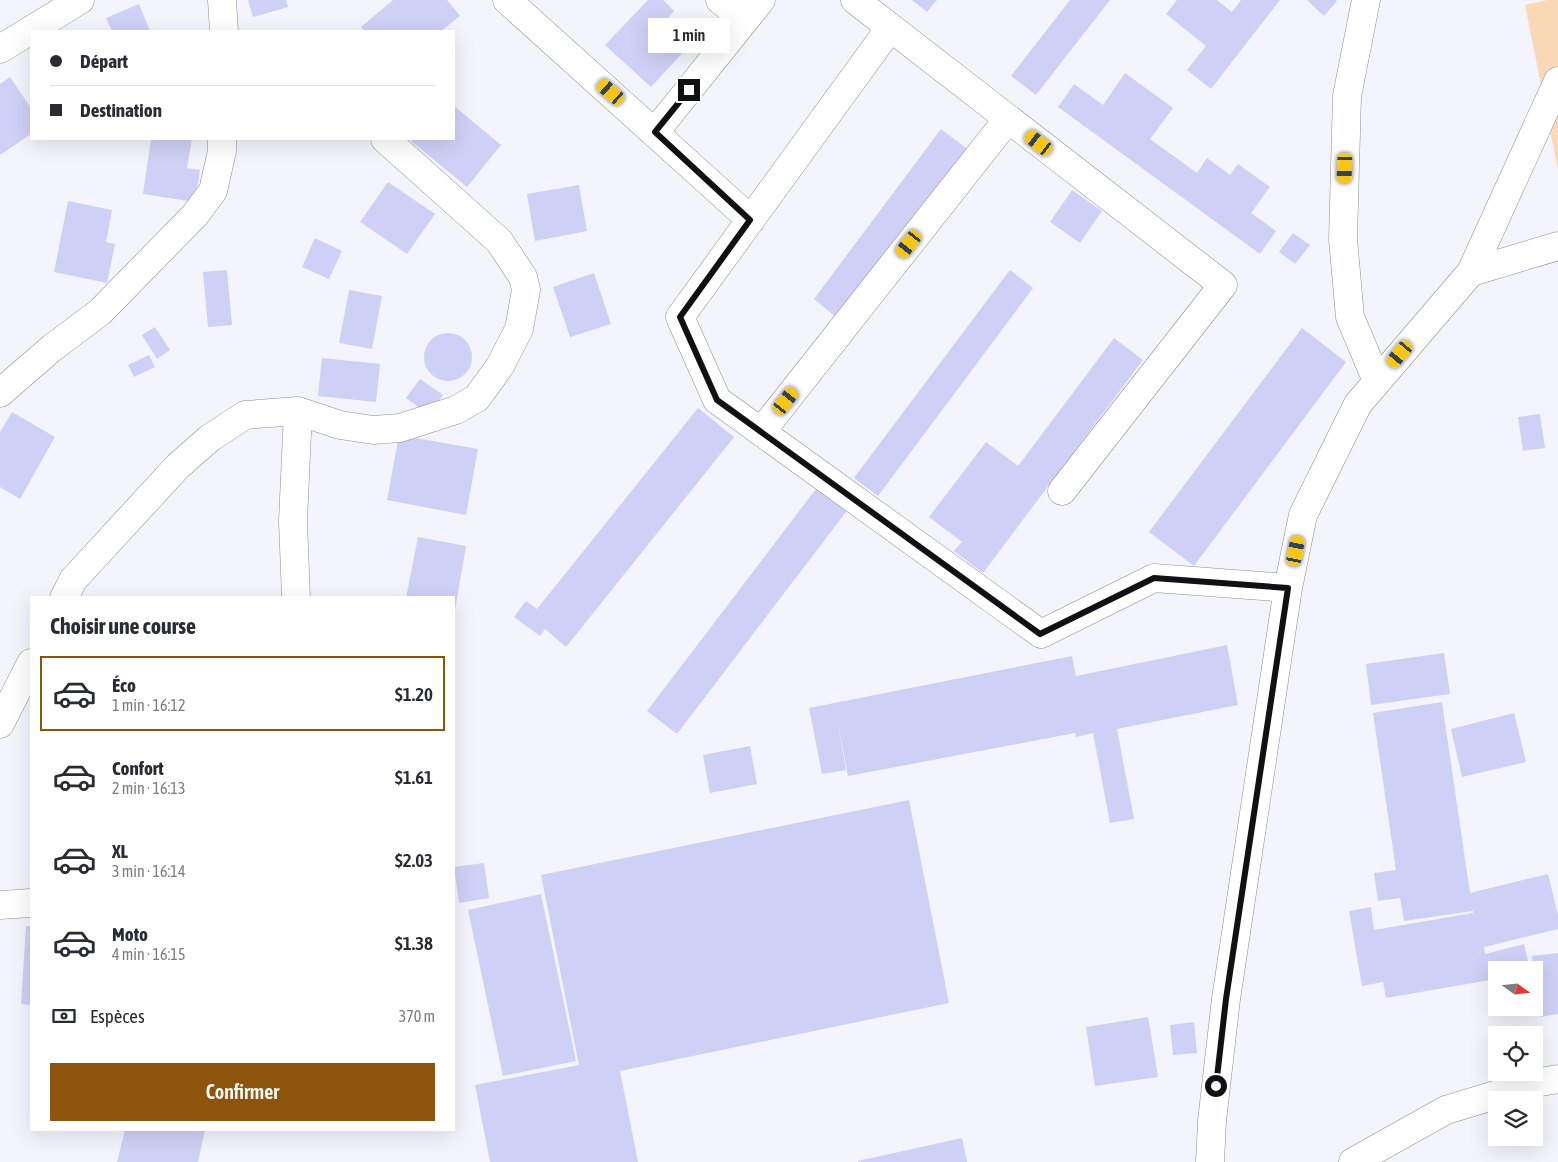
<!DOCTYPE html>
<html lang="fr">
<meta charset="utf-8">
<style>
body{margin:0;font-family:"Asap Condensed",sans-serif;background:#f2f2f3;color:#2b2b33;height:100vh;display:flex;flex-direction:column;font-size:19px;white-space:nowrap}
*{box-sizing:border-box;margin:0}
p{font-size:16px;color:#7c7c81}
.icon{flex:none;width:28px;height:28px;fill:none;stroke:currentColor;stroke-width:2;stroke-linecap:round;stroke-linejoin:round}
.map{position:relative;flex:1;overflow:hidden}
.panel{position:absolute;left:30px;top:596px;width:425px;height:535px;display:flex;flex-direction:column;background:#fff;border-radius:0px;box-shadow:0 5px 20px #0002}
.panel>*{flex:none}
.top-card{position:absolute;left:30px;top:30px;width:425px;height:110px;border-radius:0px;box-shadow:0 5px 20px #0002;display:grid;align-content:center;height:110px;padding:0 20px;background:#fff}
.needle{width:32px;rotate:105deg}
.fabs{position:absolute;left:1488px;top:961px;display:grid;gap:10px}
.fabs a{display:grid;place-items:center;width:55px;height:55px;border-radius:0px;background:#fff;box-shadow:0 5px 20px #0002;font-size:25px}
.end{position:absolute;width:22px;height:22px;margin:-11px;border:6px solid #111113;background:#fff;box-shadow:0 0 0 2px #fff}
.from{border-radius:50%}
.bubble{position:absolute;height:35px;border-radius:0px;background:#fff;box-shadow:0 5px 20px #0002;font-size:16px;font-weight:600;line-height:35px;text-align:center}
.car{position:absolute;width:15px;height:30px;margin:-15px -8px;border-radius:6px;box-shadow:0 0 4px 1px #0007;background:linear-gradient(#f5c518 24%,#345 0 40%,#f5c518 0 76%,#345 0 86%,#f5c518 0)}
.top-card b{display:flex;align-items:center;gap:18px;height:48px;font-size:19px}
.top-card b+b{border-top:1px solid #e1e1e2}
.top-card i{width:12px;height:12px;background:#2b2b33}
ul{padding:0;list-style:none}
li{display:flex;align-items:center;gap:15px;height:75px;margin:0 10px 8px;padding:0 10px;border:2px solid transparent;border-radius:0px}
li div{flex:1}
li b{display:block;font-size:19px}
li em{font-style:normal;font-weight:600}
li.selected{border-color:#8d540b}
li>.icon{width:45px;height:45px;stroke-width:1.5}
h2{padding:0 20px;font-size:22px;line-height:60px}
.pay{display:flex;align-items:center;gap:12px;height:55px;padding:0 20px;font-size:19px}
.pay p{margin-inline-start:auto}
.primary-button{display:flex;gap:10px;margin-top:auto;padding:10px 20px}
.primary-button a{flex:1;height:58px;border-radius:0px;background:#8d540b;color:#fff;font-size:20px;font-weight:600;line-height:58px;text-align:center}
.map>svg:first-child{display:block}
.pitch{fill:#fad8b8}
.building{fill:#cfd0f5}
.lines{fill:none;stroke-linecap:round;stroke-linejoin:round}
.minor-casing{stroke:#8c8d94;stroke-width:29}
.minor{stroke:#fff;stroke-width:28}
.route{stroke:#111113;stroke-width:6}
</style>
<div class="map">
<svg width="1558" height="1162" viewBox="0 0 1558 1162">
<rect width="100%" height="100%" fill="#f3f4fc"/>
<!-- pitch -->
<path class="pitch" d="M1548 0H1558V170L1525 5Z"/>
<!-- building -->
<path class="building" d="M248 0H286L288 7 253 17Z
M393 0H447L460 16 441 31H364L361 27Z
M648 0H663L674 11 659 28 673 41 677 35 689 46 651 87 605 45Z
M912 0H937L927 12Z
M1070 0H1110L1036 95 1011 76Z
M1177 0H1217L1232 12 1241 0H1280L1211 89 1187 70 1206 46 1166 14Z
M1307 0H1336L1337 1 1324 16Z
M139 4 150 31H112L106 18Z
M1125 73 1173 108 1150 139 1197 173 1207 158 1230 175 1238 164 1270 187 1251 213 1276 231 1260 254 1058 107 1074 84 1103 105Z
M10 77 31 108V134L0 155V84Z
M454 106 501 145 467 187 411 141 413 139H454Z
M941 129 970 151 842 322 814 299Z
M151 139H192L187 168 200 170 195 202 143 194Z
M388 182 435 214 407 254 360 222Z
M579 185 587 231 535 241 527 194Z
M1072 190 1102 211 1080 243 1050 222Z
M68 201 112 210 106 242 115 244 107 283 54 272Z
M1293 233 1310 245 1295 264 1279 252Z
M315 238 342 251 329 279 302 267Z
M227 270 232 325 208 327 203 272Z
M1010 270 1033 288 878 496 854 478Z
M594 273 611 324 570 337 553 287Z
M349 290 382 296 372 349 339 343Z
M155 327 170 350 157 359 142 335Z
M1302 328 1346 362 1194 566 1149 532Z
M424 357a24 24 0 1 1 48 0a24 24 0 1 1-48 0Z
M1114 338 1143 360 983 573 954 551 962 542 929 517 986 442 1018 466Z
M149 355 155 367 134 377 128 365Z
M322 358 380 364 376 402 318 396Z
M420 379 443 395 429 415 406 398Z
M698 408 734 437 566 647 545 629 540 636 514 617 526 601 537 609Z
M12 412 55 437 20 499 0 487V432Z
M1540 414 1545 448 1523 451 1518 417Z
M399 435 478 449 466 515 387 500Z
M819 485 849 508 677 734 647 711Z
M418 537 466 546 455 610 454 598H406Z
M1227 645 1238 705 1117 729 1134 819 1110 823 1093 733 1076 737 1075 733 848 776 837 717 846 770 822 774 809 708 1072 656 1076 676Z
M1444 653 1450 694 1371 705 1366 664Z
M1442 702 1470 893 1548 874 1558 915V929L1484 947 1485 954 1524 944 1530 970H1496V979L1386 998 1383 982 1362 986 1349 911 1371 907 1374 930 1473 913V911L1404 921 1400 898 1378 901 1374 873 1396 870 1373 713Z
M1514 713 1526 762 1462 777 1451 729Z
M750 746 757 784 710 793 703 755Z
M909 800 949 1003 620 1071 638 1162H490L475 1085 579 1065 541 875Z
M484 863 489 898 459 903 454 867Z
M541 894 576 1061 503 1076 468 910Z
M26 926H31V1005L21 1004Z
M1558 953V1014L1540 1017 1532 956Z
M1148 1017 1158 1077 1095 1086 1086 1027Z
M1194 1022 1197 1053 1173 1055 1170 1025Z
M125 1130H205L198 1162H117Z
M962 1138 967 1162H858V1161Z"/>
<g class="lines">
<defs>
<path id="minor" d="M222 0 224 31
M507 0 751 220
M720 0 745 20
M855 0 1223 285 1062 491
M1366 0 1347 96 1343 239 1350 317 1377 381
M890 28 680 317 717 400 1041 634 1154 578 1288 588
M0 49 80 0
M655 132 761 0
M1471 272 1558 81
M0 393 52 348 100 312 195 215 213 191 222 151V139
M761 432 1008 119
M64 598 73 580 178 466 210 438 245 415 298 411 340 425 373 430 400 428 456 410 477 398 500 366 519 329 526 290 523 277 499 241 385 139
M296 598 293 521 298 411
M0 724 31 663
M0 905 31 903
M1210 1162 1212 1121 1226 999 1288 588 1303 515 1358 404 1471 272 1558 246
M1353 1162 1446 1110 1535 1083 1558 1079"/>
</defs>
<!-- minor casing -->
<use href="#minor" class="minor-casing"/>
<!-- minor -->
<use href="#minor" class="minor"/>
</g>
<g class="lines">
<!-- route -->
<path class="route" d="M689 90 655 132 750 220 680 317 717 400 1040 634 1154 578 1288 588 1226 999 1216 1086"/>
</g>
</svg>
<div class="fabs">
<a><svg class="needle" viewBox="-14 -14 28 28"><path d="M0-13l5 13h-10z" fill="#e53935"/><path d="M0 13l5-13h-10z" fill="#7c7c81"/></svg></a>
<a><svg class="icon" aria-label="locate" viewBox="0 0 24 24"><circle cx="12" cy="12" r="6"/><path d="M12 2v4M12 18v4M2 12h4M18 12h4"/></svg></a>
<a><svg class="icon" aria-label="layers" viewBox="0 0 24 24"><path d="M12 4l9 5-9 5-9-5zM3 14l9 5 9-5"/></svg></a>
</div>
<i class="end from" style="left:1216px;top:1086px"></i>
<i class="end" style="left:689px;top:90px"></i>
<div class="bubble" style="left:648px;top:18px;width:82px">1 min</div>
<i class="car" style="left:611px;top:92px;rotate:311deg"></i>
<i class="car" style="left:1039px;top:143px;rotate:308deg"></i>
<i class="car" style="left:1345px;top:168px;rotate:182deg"></i>
<i class="car" style="left:909px;top:244px;rotate:218deg"></i>
<i class="car" style="left:1400px;top:354px;rotate:220deg"></i>
<i class="car" style="left:786px;top:401px;rotate:38deg"></i>
<i class="car" style="left:1296px;top:551px;rotate:11deg"></i>
<div class="top-card">
<b><i class="from"></i>Départ</b>
<b><i></i>Destination</b>
</div>
<section class="panel">
<h2>Choisir une course</h2>
<ul>
<li class="selected"><svg class="icon" aria-label="car" viewBox="0 0 24 24"><path d="M5 17H2v-5l4-1 3-4h7l3 4 3 1v5h-3M9 17h6M6 11h13"/><circle cx="7" cy="17" r="2"/><circle cx="17" cy="17" r="2"/></svg><div><b>Éco</b><p>1 min · 16:12</p></div><em>$1.20</em></li>
<li><svg class="icon" aria-label="car" viewBox="0 0 24 24"><path d="M5 17H2v-5l4-1 3-4h7l3 4 3 1v5h-3M9 17h6M6 11h13"/><circle cx="7" cy="17" r="2"/><circle cx="17" cy="17" r="2"/></svg><div><b>Confort</b><p>2 min · 16:13</p></div><em>$1.61</em></li>
<li><svg class="icon" aria-label="car" viewBox="0 0 24 24"><path d="M5 17H2v-5l4-1 3-4h7l3 4 3 1v5h-3M9 17h6M6 11h13"/><circle cx="7" cy="17" r="2"/><circle cx="17" cy="17" r="2"/></svg><div><b>XL</b><p>3 min · 16:14</p></div><em>$2.03</em></li>
<li><svg class="icon" aria-label="car" viewBox="0 0 24 24"><path d="M5 17H2v-5l4-1 3-4h7l3 4 3 1v5h-3M9 17h6M6 11h13"/><circle cx="7" cy="17" r="2"/><circle cx="17" cy="17" r="2"/></svg><div><b>Moto</b><p>4 min · 16:15</p></div><em>$1.38</em></li>
</ul>
<div class="pay"><svg class="icon" aria-label="cash" viewBox="0 0 24 24"><path d="M3 7h18v10H3z"/><circle cx="12" cy="12" r="2"/></svg>Espèces<p>370 m</p></div>
<div class="primary-button"><a>Confirmer</a></div>
</section>
</div>
